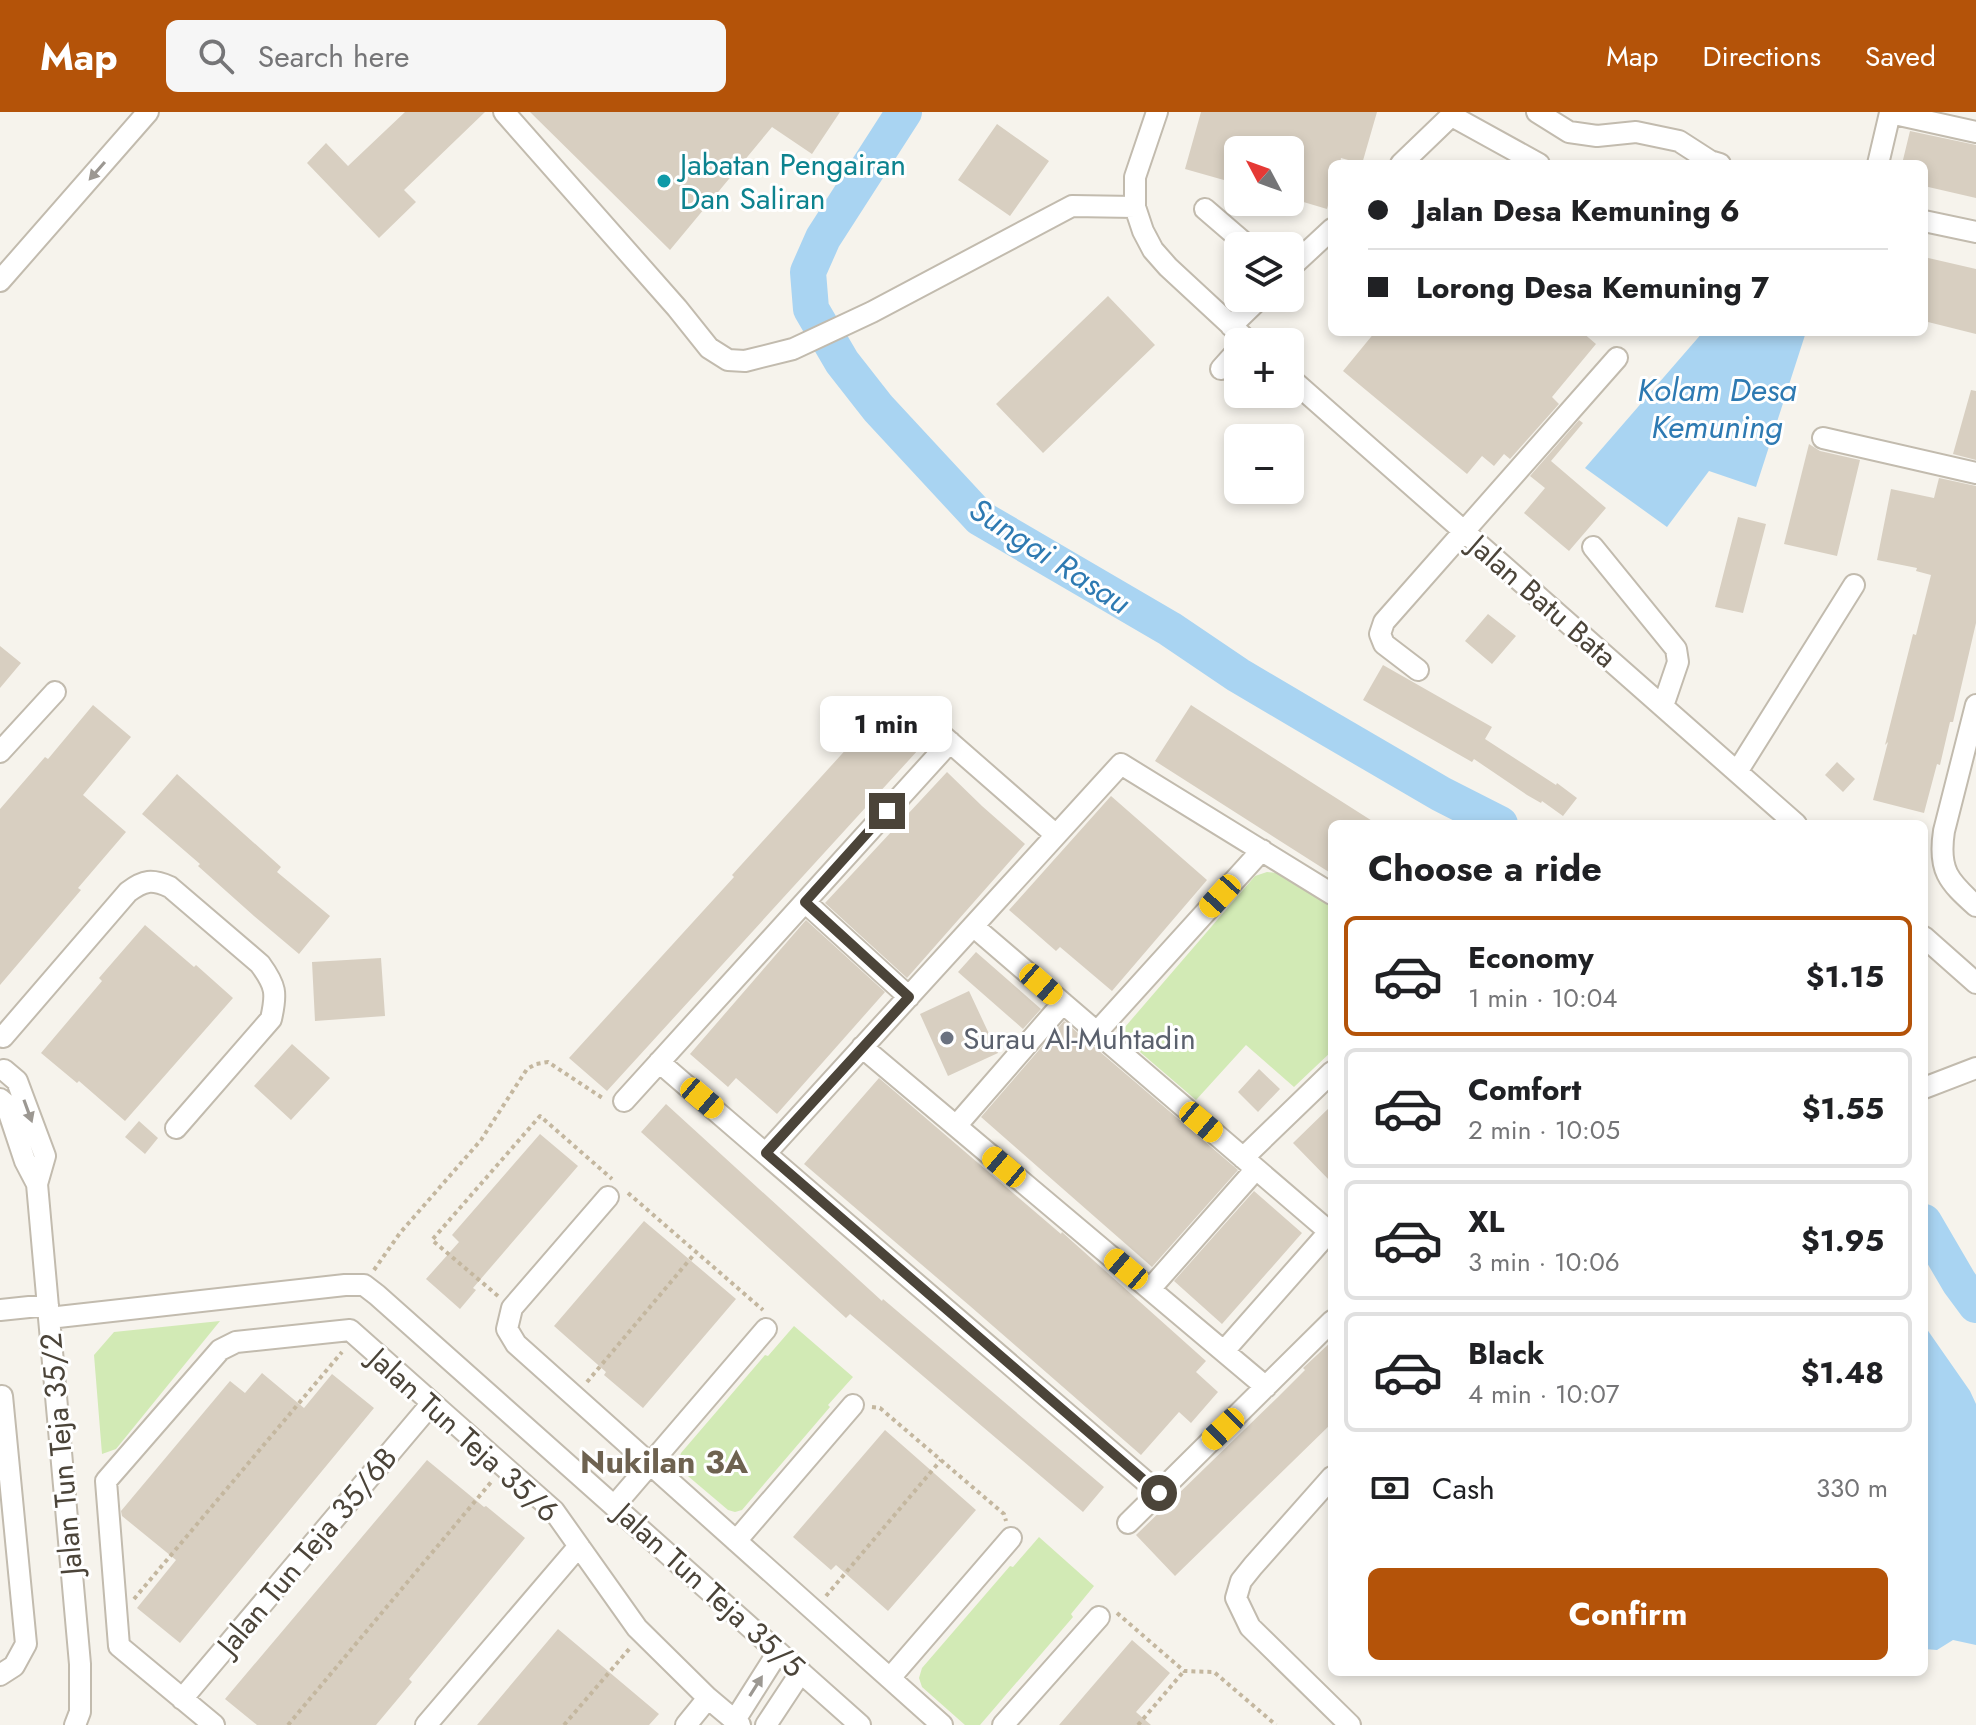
<!DOCTYPE html>
<meta charset="utf-8">
<style>
body{margin:0;font-family:Jost,sans-serif;background:#f6f6f6;color:#202124;height:100vh;display:flex;flex-direction:column;font-size:30px;white-space:nowrap}
*{box-sizing:border-box;margin:0}
p{font-size:26px;color:#757577}
.icon{flex:none;width:44px;height:44px;fill:none;stroke:currentColor;stroke-width:2;stroke-linecap:round;stroke-linejoin:round}
.map{position:relative;flex:1;overflow:hidden}
.drawer{position:absolute;left:1328px;top:708px;width:600px;height:856px;display:flex;flex-direction:column;background:#fff;border-radius:12px;box-shadow:0 4px 12px #0003}
.drawer>*{flex:none}
.hud{position:absolute;left:1328px;top:48px;width:600px;height:176px;border-radius:12px;box-shadow:0 4px 12px #0003;display:grid;align-content:center;height:176px;padding:0 40px;background:#fff}
.needle{width:52px;rotate:311deg}
.buttons{position:absolute;left:1224px;top:24px;display:grid;gap:16px}
.buttons a{display:grid;place-items:center;width:80px;height:80px;border-radius:12px;background:#fff;box-shadow:0 4px 12px #0003;font-size:40px}
.end{position:absolute;width:36px;height:36px;margin:-18px;border:10px solid #4b4439;background:#fff;box-shadow:0 0 0 4px #fff}
.from{border-radius:50%}
.bubble{position:absolute;height:56px;border-radius:12px;background:#fff;box-shadow:0 4px 12px #0003;font-size:26px;font-weight:700;line-height:56px;text-align:center}
.car{position:absolute;width:24px;height:48px;margin:-24px -12px;border-radius:10px;box-shadow:0 0 6px 2px #0007;background:linear-gradient(#f5c518 24%,#345 0 40%,#f5c518 0 76%,#345 0 86%,#f5c518 0)}
.hud b{display:flex;align-items:center;gap:28px;height:76px;font-size:30px}
.hud b+b{border-top:2px solid #e0e0e0}
.hud i{width:20px;height:20px;background:#202124}
ul{padding:0;list-style:none}
li{display:flex;align-items:center;gap:24px;height:120px;margin:0 16px 12px;padding:0 24px;border:4px solid #e0e0e0;border-radius:12px}
li div{flex:1}
li b{display:block;font-size:30px}
li em{font-style:normal;font-weight:700}
li.current{border-color:#b45309}
li>.icon{width:72px;height:72px;stroke-width:1.5}
h2{padding:0 40px;font-size:36px;line-height:96px}
.pay{display:flex;align-items:center;gap:20px;height:88px;padding:0 40px;font-size:30px}
.pay p{margin-inline-start:auto}
.action{display:flex;gap:16px;margin-top:auto;padding:16px 40px}
.action a{flex:1;height:92px;border-radius:12px;background:#b45309;color:#fff;font-size:32px;font-weight:700;line-height:92px;text-align:center}
header{display:flex;align-items:center;gap:48px;box-sizing:border-box;height:112px;padding:0 40px;background:#b45309;color:#fff}
header strong{font-size:38px}
nav{display:flex;gap:44px;margin-inline-start:auto;font-size:28px}
.search{width:560px;height:72px;background:#f6f6f6;display:flex;align-items:center;gap:20px;box-sizing:border-box;padding:0 28px;border-radius:12px;color:#757577;font-size:30px}
.map>svg:first-child{display:block}
.green{fill:#d2eab5}
.water{fill:#a9d4f2}
.lines{fill:none;stroke-linecap:round;stroke-linejoin:round}
.river{stroke:#a9d4f2;stroke-width:36}
.building{fill:#d8cfc1}
.minor-casing{stroke:#c2bbae;stroke-width:24}
.path{stroke:#c4b79f;stroke-width:4;stroke-dasharray:4 4;stroke-linecap:butt}
.minor{stroke:#fff;stroke-width:20}
.oneway{fill:#9c9892}
.route{stroke:#4b4439;stroke-width:10}
.culture-dot{fill:#0f9aa8;stroke:#fff;stroke-width:3}
.worship-dot{fill:#6b7280;stroke:#fff;stroke-width:3}
.labels{text-anchor:middle;dominant-baseline:central;stroke-width:6;stroke-linejoin:round;paint-order:stroke}
.culture-label{font-size:30px;fill:#0d838f;stroke:#fff;text-anchor:start}
.street-label{font-size:30px;fill:#4b4439;stroke:#fff}
.worship-label{font-size:30px;fill:#5b616d;stroke:#fff;text-anchor:start}
.water-label{font-size:32px;font-style:italic;fill:#2e7ab2;stroke:#fff}
.neighbourhood-label{font-size:32px;font-weight:bold;fill:#6e6250;stroke:#fff}
</style>
<header>
<strong>Map</strong>
<div class="search"><svg class="icon" aria-label="search" viewBox="0 0 24 24"><circle cx="10" cy="10" r="6"/><path d="M15 15l6 6"/></svg>Search here</div>
<nav><a>Map</a><a>Directions</a><a>Saved</a></nav>
</header>
<div class="map">
<svg width="1976" height="1613" viewBox="0 0 1976 1613">
<rect width="100%" height="100%" fill="#f6f3ec"/>
<!-- green -->
<path class="green" d="M1267 760 1285 762 1332 794V939L1294 975 1246 933 1196 988 1119 922 1255 764Z
M220 1209 116 1337 102 1342 94 1243 114 1220Z
M794 1214 853 1265 828 1293 830 1295 742 1398 735 1400 728 1398 682 1359 678 1350 681 1341 765 1243 768 1244Z
M1039 1425 1094 1474 1071 1502 1073 1505 980 1613H965L922 1575 919 1566 922 1556 1010 1454 1013 1455Z"/>
<!-- water -->
<path class="water" d="M1703 220H1806L1756 375 1709 359 1667 415 1585 356Z
M1924 1213 1970 1279 1976 1292V1533L1953 1528 1937 1538 1924 1537Z"/>
<g class="lines">
<!-- river -->
<path class="river" d="M904 0 823 126 808 160 811 197 842 250 878 296 980 406 1170 517 1238 563 1321 612 1441 682 1500 712
M1924 1110 1959 1170 1976 1193"/>
</g>
<!-- building -->
<path class="building" d="M405 0H485L404 78 416 90 379 126 307 51 326 31 348 54Z
M530 0H840L812 42 772 15 670 138Z
M1201 0H1377L1362 52 1341 46 1340 52H1332V79L1327 97 1290 86V38H1238V72L1185 57Z
M997 12 1049 49 1010 104 958 68Z
M1910 19 1976 33V86L1924 74V52H1902Z
M1924 145 1976 157V222L1924 209Z
M1108 184 1155 233 1043 341 996 292Z
M1375 220H1582L1596 232 1552 285 1559 292 1510 347 1504 342 1494 354 1482 344 1467 362 1343 259Z
M1971 278 1976 279V348L1953 342Z
M1579 308 1583 311 1551 349 1606 396 1569 439 1524 401 1545 376 1530 364Z
M1809 332 1820 339 1860 348 1837 444 1784 432Z
M1939 366 1976 374V511L1953 610H1950L1940 653 1937 652 1924 701 1873 688 1888 630 1885 633 1913 522 1916 523 1931 463 1916 459 1917 456 1877 448 1891 377 1934 386Z
M1738 405 1766 412 1743 501 1715 495Z
M1488 502 1516 524 1492 552 1465 529Z
M0 534 21 551 0 576Z
M1383 553 1492 615 1485 627 1556 673 1557 671 1577 686 1563 704 1542 689 1541 691 1527 683 1474 647 1472 650 1363 588Z
M93 593 131 625 83 683 126 720 78 776 81 778 0 873V697L45 645 48 647Z
M1191 593 1311 670 1377 712H1332V762L1277 727 1155 649Z
M880 600 919 637 607 979 569 946 734 765 732 763Z
M1837 650 1855 667 1843 680 1825 663Z
M947 660 982 694 1025 732 907 866 825 791Z
M177 662 281 755 277 760 330 804 299 842 254 804 198 754 200 752 142 702Z
M1111 684 1207 768 1112 879 1060 835 1056 839 1009 798Z
M806 808 885 880 777 1002 736 966 728 975 690 942Z
M145 813 194 855 196 853 233 886 125 1009 79 969 77 971 41 941 102 869 99 866Z
M976 840 1041 897 1023 917 958 860Z
M381 846 385 904 315 909 312 850Z
M969 879 998 941 948 964 920 902Z
M1064 909 1238 1058 1152 1155 981 1005Z
M292 932 330 966 291 1008 254 974Z
M1259 957 1280 977 1258 1000 1238 980Z
M879 966 1061 1122 1062 1120 1073 1130 1206 1249 1196 1260 1218 1280 1191 1311 1179 1300 1141 1343 970 1194 804 1052Z
M666 992 882 1189 883 1187 1104 1375 1083 1400 850 1202 846 1206 641 1020Z
M1332 993V1071L1293 1031Z
M139 1009 158 1026 145 1042 125 1025Z
M540 1022 578 1054 473 1176 476 1178 460 1197 426 1167 459 1130 452 1123Z
M1254 1079 1302 1121 1222 1212 1174 1169Z
M644 1109 736 1187 643 1296 604 1263 606 1260 554 1214Z
M1332 1229V1311L1175 1464 1136 1423 1278 1285 1305 1258 1303 1256Z
M262 1261 304 1296 332 1262 374 1296 180 1531 137 1496 176 1448 122 1404 121 1399 230 1269 245 1281Z
M885 1318 976 1398 888 1499 836 1453 831 1458 793 1425Z
M427 1348 484 1395 486 1394 525 1426 409 1567 412 1570 376 1613H257L225 1587Z
M558 1517 659 1602 649 1613H477Z
M1132 1528 1170 1561 1136 1600 1151 1613H1059Z"/>
<g class="lines">
<defs>
<path id="minor" d="M504 0 677 196 709 236 728 248 745 249 793 237 872 200 1072 94 1135 95
M1157 0 1135 65V95L1143 119 1153 138 1168 155 1249 230
M1537 0 1569 20 1597 24 1636 20 1679 29 1710 49 1720 52
M1452 4 1539 52
M1401 52 1455 0
M1878 52 1890 1 1976 20
M1205 97 1248 134
M1924 109 1976 120
M1290 156 1332 117
M0 169 148 0
M1231 214 1260 186
M1221 257 1238 238
M1290 266 1796 712
M1823 326 1976 361
M1593 435 1676 537 1678 550 1663 594
M1418 558 1384 532 1380 522 1384 510 1617 246
M1976 593 1944 719C1938 758 1948 769 1976 794
M912 597 1056 723
M0 640 55 580
M1737 660 1854 473
M805 790 909 885
M973 814 1332 1122
M1924 825 1976 871
M1097 920 1262 738
M3 925 128 780C144 768 152 767 170 775L260 852C276 874 277 881 271 907L176 1016
M862 935 1266 1275
M659 950 1159 1381
M4 958 17 969 45 1044 37 1072 80 1552V1600L75 1613
M1924 976 1976 956
M0 987 6 992 25 1049 37 1072
M624 989 950 630
M956 1014 1063 891
M766 1041 1121 652 1332 782
M1243 1046 1332 960
M608 1085 512 1196 507 1217 516 1232 942 1613
M1150 1177 1256 1057
M0 1198 48 1193
M49 1206 345 1173H364L377 1183 860 1613
M1224 1239 1329 1120
M1332 1365 1253 1454 1241 1469 1236 1486 1250 1515 1350 1613
M615 1393 766 1217
M1128 1411 1332 1209
M736 1429 853 1293
M0 1563 14 1554 26 1532 2 1284
M890 1566 1011 1426
M182 1587 432 1291
M735 1608 778 1540
M214 1613 119 1534 106 1369 220 1238 236 1230 350 1218 554 1399 637 1516 708 1586 740 1613
M426 1613 579 1434
M686 1613 708 1586
M766 1613 801 1560
M1003 1613 1099 1505"/>
</defs>
<!-- minor casing -->
<use href="#minor" class="minor-casing"/>
<!-- path -->
<path class="path" d="M628 1081 763 1198
M374 1158 400 1121 481 1028 527 957 536 952 548 950 604 987
M498 1184 432 1128 540 1004 612 1067
M587 1270 696 1140
M872 1295 880 1296 1004 1402 1006 1409
M826 1484 941 1348
M134 1487 342 1240
M1117 1501 1184 1559 1214 1560 1276 1613
M288 1613 492 1369
M564 1613 630 1536
M1138 1613 1184 1559"/>
<!-- minor -->
<use href="#minor" class="minor"/>
</g>
<!-- one-way arrows -->
<defs><path id="oneway-solid" d="M-6-.8H1V-3.2L6.5 0L1 3.2V.8H-6Z" transform="scale(2)"/></defs>
<g class="oneway">
<use href="#oneway-solid" transform="translate(97 59) rotate(131)"/>
<use href="#oneway-solid" transform="translate(28 999) rotate(70)"/>
<use href="#oneway-solid" transform="translate(756 1574) rotate(-58)"/>
</g>
<g class="lines">
<!-- route -->
<path class="route" d="M887 699 805 790 909 885 766 1041 1159 1381"/>
</g>
<!-- markers -->
<circle class="culture-dot" cx="664" cy="69" r="8"/>
<circle class="worship-dot" cx="947" cy="926" r="8"/>
<g class="labels">
<!-- culture labels -->
<g class="culture-label">
<text x="680" y="52">Jabatan Pengairan<tspan x="680" dy="34">Dan Saliran</tspan></text>
</g>
<!-- street labels -->
<g class="street-label">
<text transform="translate(1543 489) rotate(41)">Jalan Batu Bata</text>
<text transform="translate(464 1323) rotate(42)">Jalan Tun Teja 35/6</text>
<text transform="translate(61 1342) rotate(-95)">Jalan Tun Teja 35/2</text>
<text transform="translate(307 1439) rotate(-50)">Jalan Tun Teja 35/6B</text>
<text transform="translate(710 1478) rotate(42)">Jalan Tun Teja 35/5</text>
</g>
<!-- worship labels -->
<g class="worship-label">
<text x="963" y="926">Surau Al-Muhtadin</text>
</g>
<!-- water labels -->
<g class="water-label">
<text x="1717" y="278">Kolam Desa<tspan x="1717" dy="37">Kemuning</tspan></text>
<text transform="translate(1050 444) rotate(33)">Sungai Rasau</text>
</g>
<!-- neighbourhood labels -->
<g class="neighbourhood-label">
<text x="664" y="1350">Nukilan 3A</text>
</g>
</g>
</svg>
<div class="buttons">
<a><svg class="needle" viewBox="-14 -14 28 28"><path d="M0-13l5 13h-10z" fill="#e53935"/><path d="M0 13l5-13h-10z" fill="#757577"/></svg></a>
<a><svg class="icon" aria-label="layers" viewBox="0 0 24 24"><path d="M12 4l9 5-9 5-9-5zM3 14l9 5 9-5"/></svg></a>
<a>+</a>
<a>−</a>
</div>
<i class="end from" style="left:1159px;top:1381px"></i>
<i class="end" style="left:887px;top:699px"></i>
<div class="bubble" style="left:820px;top:584px;width:132px">1 min</div>
<i class="car" style="left:1220px;top:784px;rotate:222deg"></i>
<i class="car" style="left:1041px;top:872px;rotate:131deg"></i>
<i class="car" style="left:702px;top:986px;rotate:130deg"></i>
<i class="car" style="left:1201px;top:1010px;rotate:130deg"></i>
<i class="car" style="left:1004px;top:1055px;rotate:310deg"></i>
<i class="car" style="left:1126px;top:1157px;rotate:310deg"></i>
<i class="car" style="left:1223px;top:1317px;rotate:226deg"></i>
<div class="hud">
<b><i class="from"></i>Jalan Desa Kemuning 6</b>
<b><i></i>Lorong Desa Kemuning 7</b>
</div>
<section class="drawer">
<h2>Choose a ride</h2>
<ul>
<li class="current"><svg class="icon" aria-label="car" viewBox="0 0 24 24"><path d="M5 17H2v-5l4-1 3-4h7l3 4 3 1v5h-3M9 17h6M6 11h13"/><circle cx="7" cy="17" r="2"/><circle cx="17" cy="17" r="2"/></svg><div><b>Economy</b><p>1 min · 10:04</p></div><em>$1.15</em></li>
<li><svg class="icon" aria-label="car" viewBox="0 0 24 24"><path d="M5 17H2v-5l4-1 3-4h7l3 4 3 1v5h-3M9 17h6M6 11h13"/><circle cx="7" cy="17" r="2"/><circle cx="17" cy="17" r="2"/></svg><div><b>Comfort</b><p>2 min · 10:05</p></div><em>$1.55</em></li>
<li><svg class="icon" aria-label="car" viewBox="0 0 24 24"><path d="M5 17H2v-5l4-1 3-4h7l3 4 3 1v5h-3M9 17h6M6 11h13"/><circle cx="7" cy="17" r="2"/><circle cx="17" cy="17" r="2"/></svg><div><b>XL</b><p>3 min · 10:06</p></div><em>$1.95</em></li>
<li><svg class="icon" aria-label="car" viewBox="0 0 24 24"><path d="M5 17H2v-5l4-1 3-4h7l3 4 3 1v5h-3M9 17h6M6 11h13"/><circle cx="7" cy="17" r="2"/><circle cx="17" cy="17" r="2"/></svg><div><b>Black</b><p>4 min · 10:07</p></div><em>$1.48</em></li>
</ul>
<div class="pay"><svg class="icon" aria-label="cash" viewBox="0 0 24 24"><path d="M3 7h18v10H3z"/><circle cx="12" cy="12" r="2"/></svg>Cash<p>330 m</p></div>
<div class="action"><a>Confirm</a></div>
</section>
</div>
